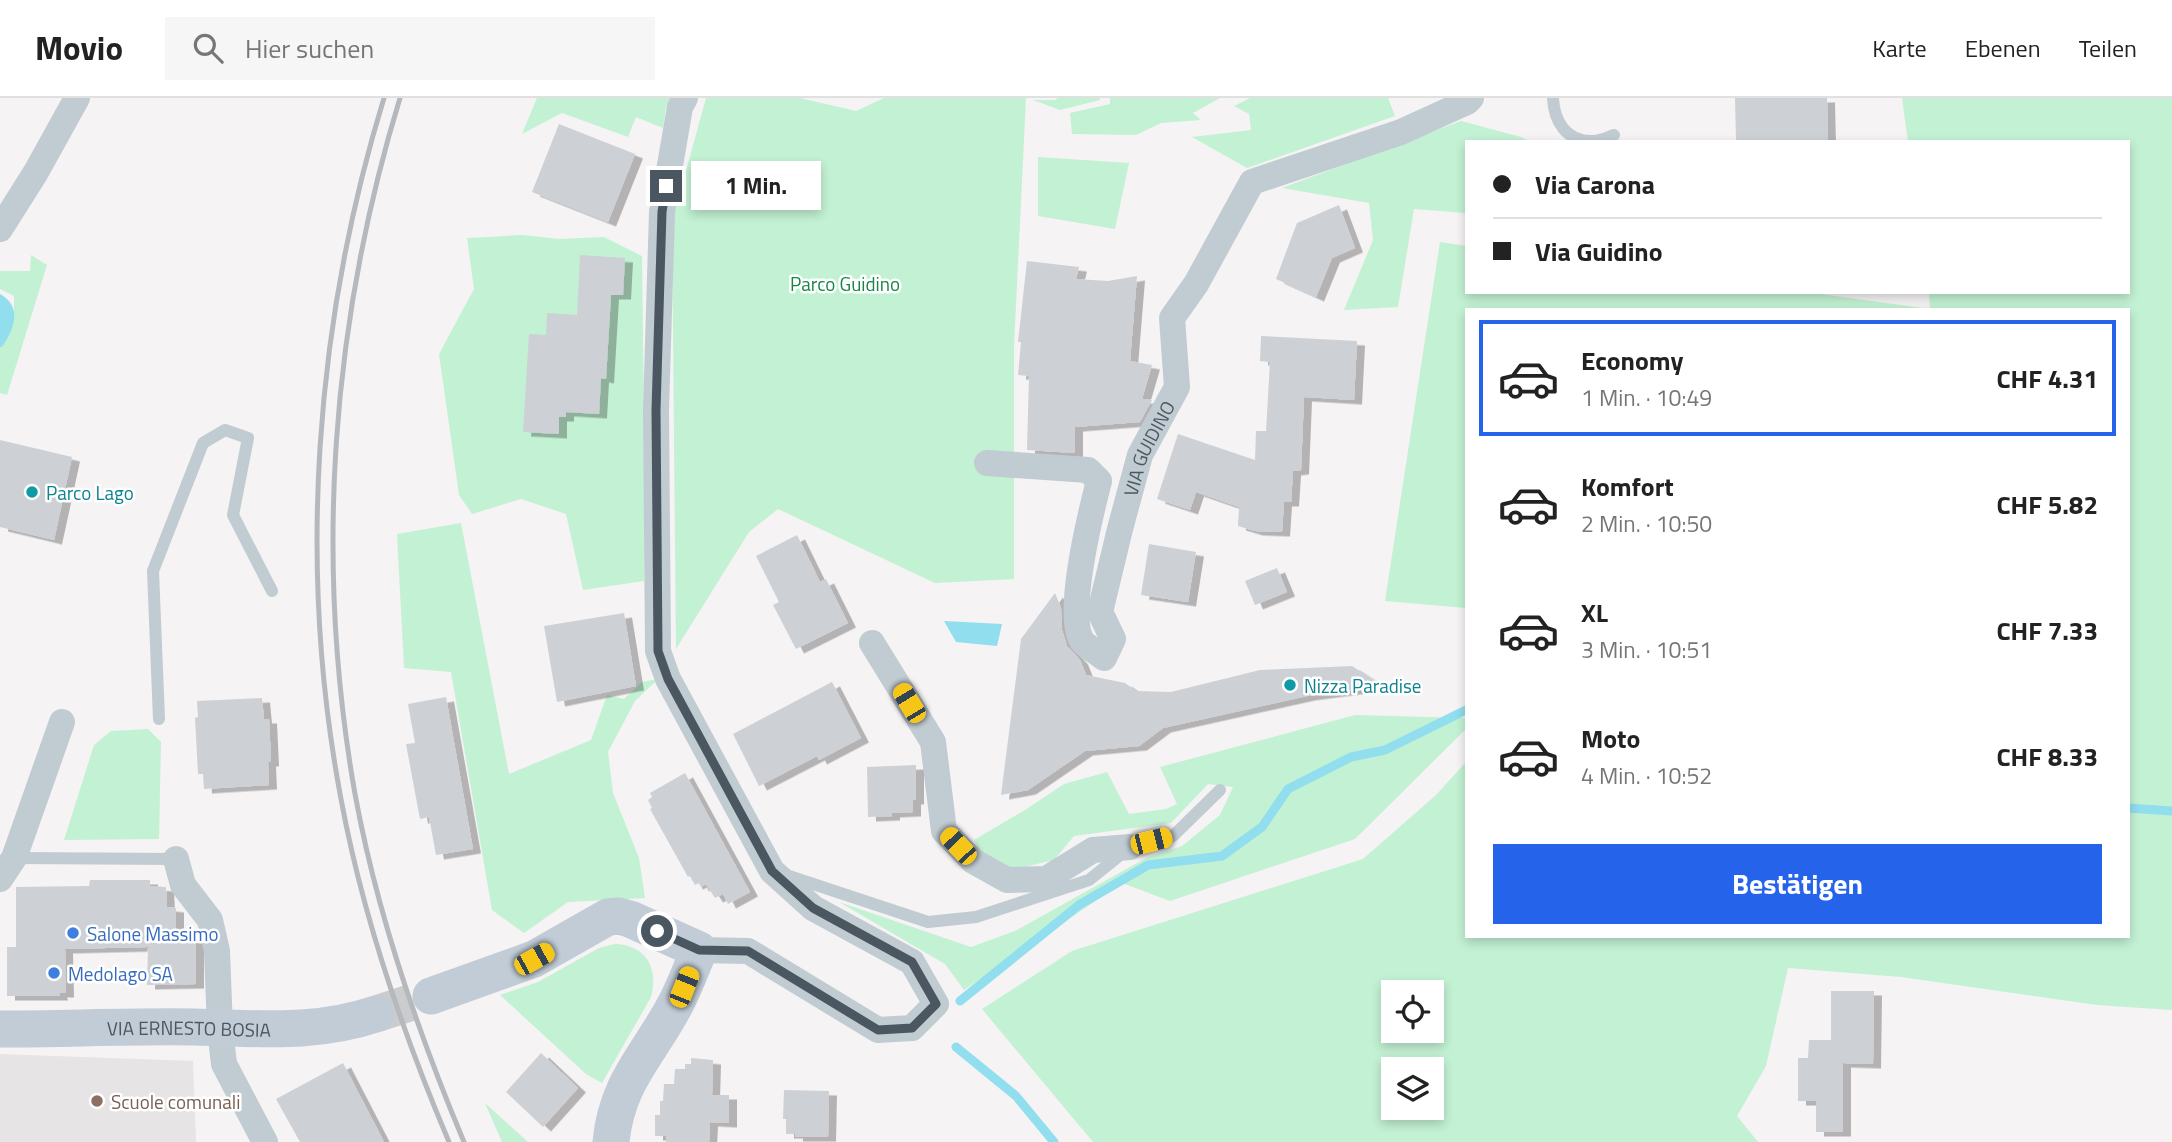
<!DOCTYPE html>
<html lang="de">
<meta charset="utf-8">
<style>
body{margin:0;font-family:"Titillium Web",sans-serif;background:#f6f6f6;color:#222;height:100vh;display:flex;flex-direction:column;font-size:26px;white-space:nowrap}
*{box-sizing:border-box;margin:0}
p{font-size:23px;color:#767676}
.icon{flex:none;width:38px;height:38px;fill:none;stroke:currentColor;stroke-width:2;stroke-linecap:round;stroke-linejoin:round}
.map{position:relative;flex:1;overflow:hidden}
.details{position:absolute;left:1465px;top:210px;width:665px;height:630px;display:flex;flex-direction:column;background:#fff;border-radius:0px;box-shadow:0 4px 10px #0003}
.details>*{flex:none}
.guide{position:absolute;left:1465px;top:42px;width:665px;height:154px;border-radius:0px;box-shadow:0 4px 10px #0003;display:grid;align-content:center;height:154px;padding:0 28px;background:#fff}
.buttons{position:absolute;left:1381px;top:882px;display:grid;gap:14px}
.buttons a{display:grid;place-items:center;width:63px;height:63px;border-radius:0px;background:#fff;box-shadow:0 4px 10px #0003;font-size:35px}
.end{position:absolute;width:32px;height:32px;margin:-16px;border:9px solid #4a5761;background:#fff;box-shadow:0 0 0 4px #fff}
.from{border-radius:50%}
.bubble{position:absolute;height:49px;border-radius:0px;background:#fff;box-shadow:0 4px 10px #0003;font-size:23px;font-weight:700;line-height:49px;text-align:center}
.car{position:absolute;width:21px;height:42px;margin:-21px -10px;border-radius:9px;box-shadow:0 0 5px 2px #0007;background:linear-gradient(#f5c518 24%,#345 0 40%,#f5c518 0 76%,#345 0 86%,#f5c518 0)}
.guide b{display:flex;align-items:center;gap:24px;height:66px;font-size:26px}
.guide b+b{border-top:2px solid #e0e0e0}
.guide i{width:18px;height:18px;background:#222}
ul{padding:12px 0 0;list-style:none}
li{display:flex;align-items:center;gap:21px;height:116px;margin:0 14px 10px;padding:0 14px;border:4px solid transparent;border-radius:0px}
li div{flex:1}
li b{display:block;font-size:26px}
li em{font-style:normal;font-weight:700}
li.selected{border-color:#2563eb}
li>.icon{width:63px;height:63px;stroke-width:1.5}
.action{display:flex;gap:14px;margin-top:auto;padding:14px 28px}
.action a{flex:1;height:80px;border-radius:0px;background:#2563eb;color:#fff;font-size:28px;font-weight:700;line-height:80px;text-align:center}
header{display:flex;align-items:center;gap:42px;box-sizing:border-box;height:98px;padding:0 35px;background:#fff;border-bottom:2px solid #e0e0e0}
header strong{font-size:33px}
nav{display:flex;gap:38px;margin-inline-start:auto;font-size:24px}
.search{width:490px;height:63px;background:#f6f6f6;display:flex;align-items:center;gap:18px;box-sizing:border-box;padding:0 24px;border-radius:0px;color:#767676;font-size:26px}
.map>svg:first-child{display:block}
.education{fill:#e6e4e5}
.green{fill:#c3f1d3;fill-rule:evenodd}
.water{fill:#90deee}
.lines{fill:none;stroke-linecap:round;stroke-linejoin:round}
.stream{stroke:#90deee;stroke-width:9}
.building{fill:#cdd0d5;filter:url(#shadow)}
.secondary-tunnel{stroke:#caccce;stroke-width:37;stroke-dasharray:37 18;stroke-linecap:butt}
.lane{stroke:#c1cbd2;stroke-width:12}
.street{stroke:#c1cbd2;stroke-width:26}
.secondary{stroke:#c1ccd6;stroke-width:37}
.rail{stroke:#b5b8bd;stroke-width:5}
.route{stroke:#4a5761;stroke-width:9}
.culture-dot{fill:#0f9aa8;stroke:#fff;stroke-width:2.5}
.shop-dot{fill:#3f7fe0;stroke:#fff;stroke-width:2.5}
.education-dot{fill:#8d6e63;stroke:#fff;stroke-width:2.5}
.labels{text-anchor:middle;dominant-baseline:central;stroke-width:5;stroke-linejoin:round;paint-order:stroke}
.park-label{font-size:19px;fill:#178549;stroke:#fff}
.street-label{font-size:19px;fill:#4a5761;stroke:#fff}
.culture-label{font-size:19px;fill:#0d838f;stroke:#fff;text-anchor:start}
.shop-label{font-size:19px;fill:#366cbe;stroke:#fff;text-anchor:start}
.education-label{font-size:19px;fill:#785e54;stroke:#fff;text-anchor:start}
</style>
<header>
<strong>Movio</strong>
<div class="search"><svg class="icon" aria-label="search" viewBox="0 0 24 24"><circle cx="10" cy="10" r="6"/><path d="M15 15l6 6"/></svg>Hier suchen</div>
<nav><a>Karte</a><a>Ebenen</a><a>Teilen</a></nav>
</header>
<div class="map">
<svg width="2172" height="1044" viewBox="0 0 2172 1044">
<defs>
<filter id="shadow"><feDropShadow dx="8" dy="4.5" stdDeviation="0" flood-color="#0004"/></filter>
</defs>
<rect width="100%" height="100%" fill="#f5f3f3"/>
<!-- education -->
<path class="education" d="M0 956 193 963 196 1044H0Z"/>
<!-- green -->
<path class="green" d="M537 0H670L666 9 663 30 636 19 628 39 562 15 522 36Z
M706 0H800L856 13 884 0H1026L1014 248V481L935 485 778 411 749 434 676 551 672 124Z
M1058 0H1100V2L1060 12 1033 2H1055Z
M1110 0H1220L1193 15 1201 22 1161 25 1136 37 1072 36 1070 15 1110 6Z
M1250 0H1388L1395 18 1247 70 1192 39 1251 32 1249 16 1234 8Z
M1902 0H2172V912L2097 907 1901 879 1788 870 1766 968 1737 1018 1758 1044H1093L982 911 1072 853 1363 761 1436 697 1466 664V838H2128V212H1466V510L1385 503 1440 144 1466 148V194H1806L1930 211 1929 194H2128V44H1908ZM1393 894H1432V933H1393ZM1393 971H1432V1010H1393Z
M1461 23 1521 39 1530 44H1466V115L1414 111 1398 209 1344 212 1373 142 1369 105 1282 90Z
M1038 59 1129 65 1115 131 1038 118Z
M523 137 559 141 604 139 642 158 645 401 644 483 583 492 566 416 521 401 472 416 459 397 439 256 474 191 467 140Z
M31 157 47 167 7 297 0 295V249H2L14 211V198L0 191V173H30Z
M461 425 509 676 591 642 607 597 624 601 642 584 658 581 635 603 608 654 613 695 639 760 645 800 568 804 524 835 492 812 451 574 404 570 397 436Z
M1355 617 1466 620V631L1355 741 1170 803 1122 785 964 892 945 866 839 804 971 849 1015 833 1148 759 1182 748 1220 717 1233 689 1208 686 1171 725 1074 738 1054 762 1015 771 985 765 974 742 1025 712 1064 686 1107 674 1129 716 1166 711 1177 706 1160 669Z
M148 631 161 644 159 741 64 742 94 647 111 633Z
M615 846C646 847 659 870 651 899L602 985 586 976 500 897 538 884 599 850Z
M485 1005 528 1044H502Z"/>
<!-- water -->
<path class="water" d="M0 196C23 209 14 231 2 249H0Z
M944 523 1002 526 997 548 956 544Z"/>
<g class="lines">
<!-- stream -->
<path class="stream" d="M2128 710 2172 713
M960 903 1079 807 1148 767 1222 758 1262 729 1288 691 1351 659 1385 652 1466 612
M956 949 1016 998 1054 1044"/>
</g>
<!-- building -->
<path class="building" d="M1735 0H1827L1828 44H1736Z
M559 26 635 56 608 124 532 94Z
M1339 107 1355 150 1332 160 1316 199 1276 181 1297 125Z
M580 157 625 160 623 197H611L606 281 601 280 599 316 566 314V319H559V336L523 334 529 236 546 237 547 215 577 217Z
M1027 163 1079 169 1076 181 1108 183 1137 178 1130 263 1152 267 1142 301 1152 302 1140 324 1075 329V355L1027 352 1029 278 1018 277 1021 244H1018Z
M1261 238 1357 243 1354 302 1304 299 1301 372 1293 373 1291 404H1284L1282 434 1255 433 1238 428 1239 409 1196 394 1190 412 1157 401 1178 336 1255 362 1256 333H1266L1270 264 1260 263Z
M0 342 72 359 54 442 0 429Z
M797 437 820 484 826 481 848 525 796 551 773 507 779 504 756 458Z
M1149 446 1196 454 1188 504 1141 497Z
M1277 470 1287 494 1255 507 1245 483Z
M1055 495 1061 510 1062 532 1067 548 1080 562 1086 577 1125 585 1136 593 1171 594 1260 572 1352 568 1383 588 1307 598 1163 630 1139 648 1085 653 1028 692 1001 697 1021 541Z
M624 515 636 588 557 604 544 528Z
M832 584 861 640 819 662 817 658 759 688 733 636Z
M446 599 473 751 436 757 429 719 420 721 406 646 415 645 408 606Z
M262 600 264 621H269L271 664H268L269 687 204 691 203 676H198L195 620 198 619 197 603Z
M916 667V702H913V714L892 715V718L868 719 867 669Z
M685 675 750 794 728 806 723 796 715 800 706 786 701 789 699 785 695 787 690 778 688 779 650 711 652 710 648 702 652 699 650 695Z
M90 782H150V788L166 789 167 809 176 810V836H196V886L147 887 148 849 65 851 66 895H59L60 898H7V849H16V789L89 788Z
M1831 893H1874L1873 966 1843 965V1034H1816V1003H1798V960H1808L1809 942H1831Z
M541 955 578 990 543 1029 506 994Z
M691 960 713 962 712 997H729V1025L710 1024 709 1044H666V1038H655V1017H660V1003H663L664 986H674L675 971H685V966H691Z
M343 965 384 1044H300L276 1001Z
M784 992 829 993 828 1039H795V1036H786V1021H783Z"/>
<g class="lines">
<!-- secondary-tunnel -->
<path class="secondary-tunnel" d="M376 916 431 898"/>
<!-- lane -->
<path class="lane" d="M1553 0C1554 23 1566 44 1593 43 1600 43 1608 39 1614 37
M159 621 153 473 203 345 225 332 248 340 233 417 272 493
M14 760 176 761
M786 777 928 824 976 819 1089 782 1130 749 1173 738 1220 692"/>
<!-- street -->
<g class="street">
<path d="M685 0 680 9 662 114 656 312 658 553 668 581 772 773 813 810 912 864 936 906 912 930 878 932 748 853 699 852"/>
<path d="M0 131 36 74 77 0"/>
<path id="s1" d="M987 365 1088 372 1099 383C1091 414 1065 518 1082 543 1087 549 1098 555 1104 560L1113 541 1100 514 1120 431 1140 357 1177 289 1172 220 1196 186 1252 84 1401 34 1467 4 1471 0"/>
<path d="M872 545 933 644 944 733 973 763 1007 782 1046 781 1093 752 1130 749"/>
<path d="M176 761 183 787 210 822 217 853 220 931 224 966 265 1044"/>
<path d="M0 781 14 760 62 624"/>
</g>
<!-- secondary -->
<g class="secondary">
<path d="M431 898 534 861 608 819 619 818 630 821 699 852C691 871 684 890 675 907 648 958 617 983 611 1044"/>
<path id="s2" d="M0 931C65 931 129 928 194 929 259 930 312 937 376 916"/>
</g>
<!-- rail -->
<path class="rail" d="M384 0C315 225 297 469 341 701 363 820 402 933 449 1044
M400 0C331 226 314 463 355 696 377 816 417 932 464 1044"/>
</g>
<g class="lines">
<!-- route -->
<path class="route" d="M657 833 699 852 748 853 878 932 912 930 936 906 912 864 813 810 772 773 668 581 658 553 656 312 662 114 666 88"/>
</g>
<!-- markers -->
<g class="culture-dot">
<circle cx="32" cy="394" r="7"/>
<circle cx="1290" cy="587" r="7"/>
</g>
<g class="shop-dot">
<circle cx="73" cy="835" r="7"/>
<circle cx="54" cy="875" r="7"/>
</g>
<circle class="education-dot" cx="97" cy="1003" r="7"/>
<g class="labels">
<!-- park labels -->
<g class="park-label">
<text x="845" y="185">Parco Guidino</text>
</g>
<!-- street labels -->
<g class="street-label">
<text stroke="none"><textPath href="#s1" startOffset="530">VIA GUIDINO</textPath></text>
<text stroke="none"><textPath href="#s2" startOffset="189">VIA ERNESTO BOSIA</textPath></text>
</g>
<!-- culture labels -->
<g class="culture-label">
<text x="46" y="394">Parco Lago</text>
<text x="1304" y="587">Nizza Paradise</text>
</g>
<!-- shop labels -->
<g class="shop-label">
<text x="87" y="835">Salone Massimo</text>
<text x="68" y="875">Medolago SA</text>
</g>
<!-- education labels -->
<g class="education-label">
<text x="111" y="1003">Scuole comunali</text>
</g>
</g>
</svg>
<div class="buttons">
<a><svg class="icon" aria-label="locate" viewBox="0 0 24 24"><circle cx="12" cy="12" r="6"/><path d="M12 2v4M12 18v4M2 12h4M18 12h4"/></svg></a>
<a><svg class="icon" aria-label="layers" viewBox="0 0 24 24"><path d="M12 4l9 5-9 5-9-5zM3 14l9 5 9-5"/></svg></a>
</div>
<i class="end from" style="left:657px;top:833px"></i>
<i class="end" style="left:666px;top:88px"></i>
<div class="bubble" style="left:691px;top:63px;width:130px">1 Min.</div>
<i class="car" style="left:909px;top:605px;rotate:329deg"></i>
<i class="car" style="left:1151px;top:743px;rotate:76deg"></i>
<i class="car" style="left:958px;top:748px;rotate:317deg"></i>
<i class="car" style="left:534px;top:861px;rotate:61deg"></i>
<i class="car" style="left:684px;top:889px;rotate:22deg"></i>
<div class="guide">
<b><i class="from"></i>Via Carona</b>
<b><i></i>Via Guidino</b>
</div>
<section class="details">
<ul>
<li class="selected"><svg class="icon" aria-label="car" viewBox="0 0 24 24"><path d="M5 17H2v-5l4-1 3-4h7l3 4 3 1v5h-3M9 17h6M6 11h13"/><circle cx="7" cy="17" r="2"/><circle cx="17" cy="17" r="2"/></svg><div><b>Economy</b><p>1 Min. · 10:49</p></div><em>CHF 4.31</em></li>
<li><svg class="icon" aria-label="car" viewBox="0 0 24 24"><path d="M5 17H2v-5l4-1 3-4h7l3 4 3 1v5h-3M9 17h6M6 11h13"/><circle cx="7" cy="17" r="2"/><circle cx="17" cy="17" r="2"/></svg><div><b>Komfort</b><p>2 Min. · 10:50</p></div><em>CHF 5.82</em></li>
<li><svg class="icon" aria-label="car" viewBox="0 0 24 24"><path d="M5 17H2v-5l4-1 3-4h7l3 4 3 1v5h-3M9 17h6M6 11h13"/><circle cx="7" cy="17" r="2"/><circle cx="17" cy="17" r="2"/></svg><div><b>XL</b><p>3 Min. · 10:51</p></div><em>CHF 7.33</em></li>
<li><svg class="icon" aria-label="car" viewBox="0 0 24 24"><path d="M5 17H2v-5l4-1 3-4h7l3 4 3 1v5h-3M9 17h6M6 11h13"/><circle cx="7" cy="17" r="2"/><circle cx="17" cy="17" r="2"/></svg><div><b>Moto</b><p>4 Min. · 10:52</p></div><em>CHF 8.33</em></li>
</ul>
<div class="action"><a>Bestätigen</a></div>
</section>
</div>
